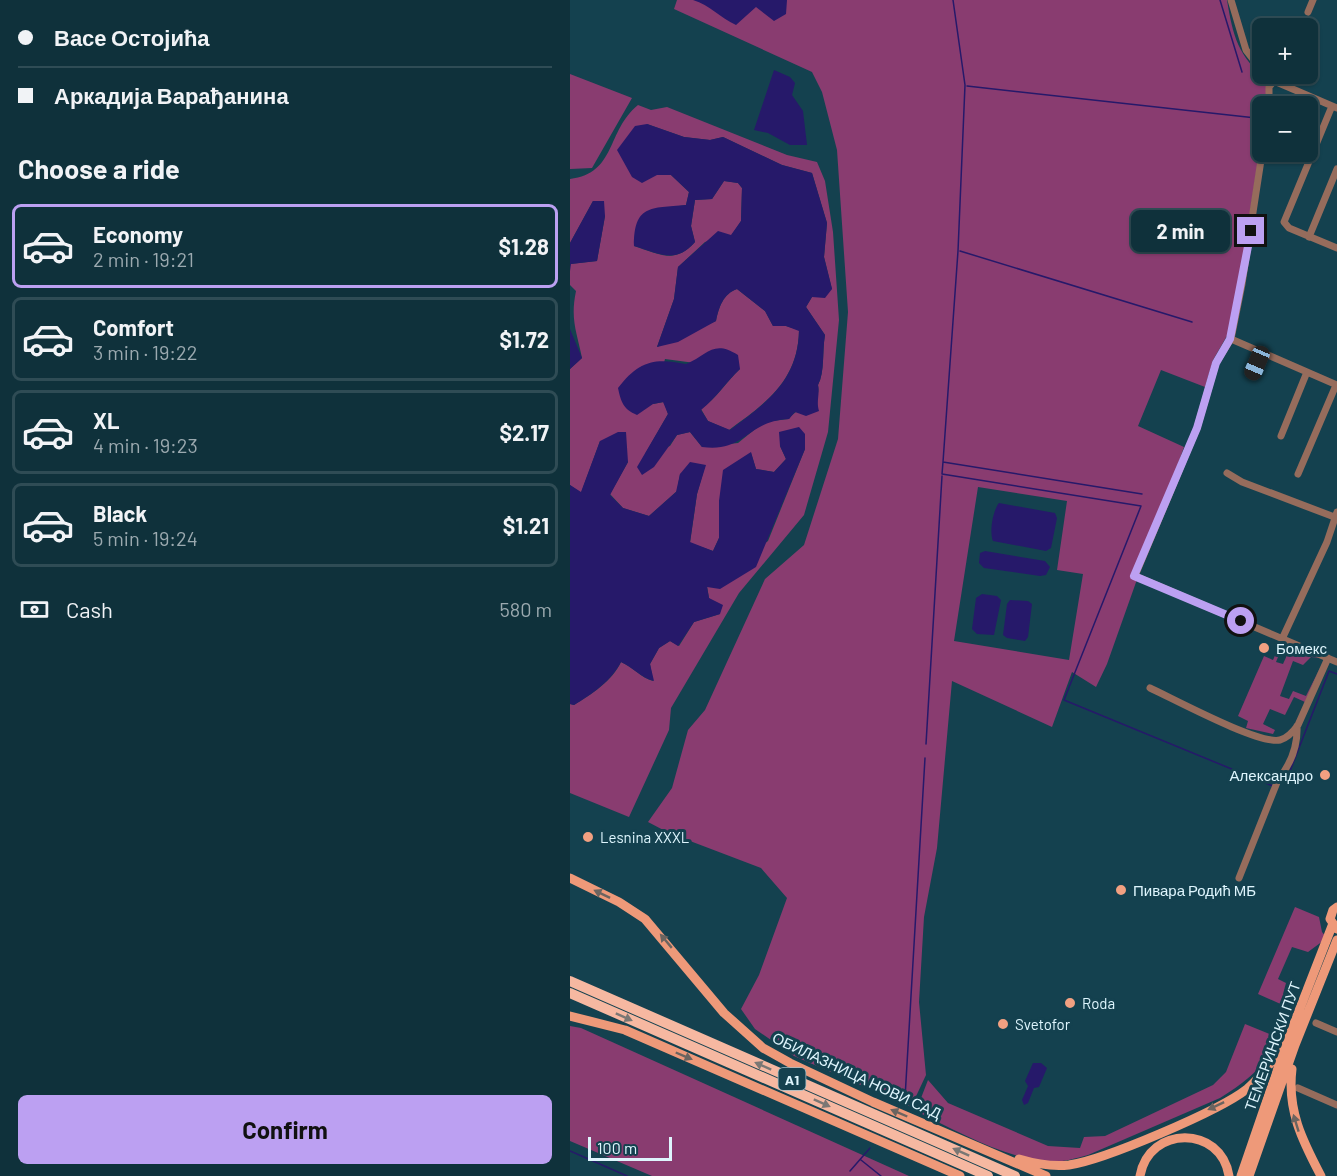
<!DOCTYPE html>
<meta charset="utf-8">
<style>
body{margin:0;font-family:Barlow,sans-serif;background:#1d3d46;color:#f1f3f6;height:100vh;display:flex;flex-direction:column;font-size:22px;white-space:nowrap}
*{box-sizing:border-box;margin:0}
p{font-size:20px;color:#9ba9af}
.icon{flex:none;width:33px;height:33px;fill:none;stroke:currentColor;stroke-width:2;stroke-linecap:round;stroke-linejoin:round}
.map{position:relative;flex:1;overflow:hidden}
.details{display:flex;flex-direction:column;background:#0f313b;width:570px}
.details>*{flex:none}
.hud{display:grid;align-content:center;height:132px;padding:0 18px;background:#0f313b}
.controls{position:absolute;left:682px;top:18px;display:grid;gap:12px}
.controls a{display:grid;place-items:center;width:66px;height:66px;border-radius:9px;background:#0f313b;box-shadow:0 2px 4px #0004,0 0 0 2px #2f4c55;font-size:30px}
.scale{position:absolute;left:18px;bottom:15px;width:84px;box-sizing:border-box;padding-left:6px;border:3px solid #def5fd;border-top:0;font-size:16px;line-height:21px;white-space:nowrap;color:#def5fd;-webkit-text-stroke:4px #14414f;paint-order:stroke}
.end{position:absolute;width:27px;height:27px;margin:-14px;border:8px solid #bca0f2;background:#111;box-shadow:0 0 0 3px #111}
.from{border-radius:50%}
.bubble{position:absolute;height:42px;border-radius:9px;background:#0f313b;box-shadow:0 2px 4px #0004,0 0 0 2px #2f4c55;font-size:20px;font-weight:700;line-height:42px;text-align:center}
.car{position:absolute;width:18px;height:36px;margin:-18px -9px;border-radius:8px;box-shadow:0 0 4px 2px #0007;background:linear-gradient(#222 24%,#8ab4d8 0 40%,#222 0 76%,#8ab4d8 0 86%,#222 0)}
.hud b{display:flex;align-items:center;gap:21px;height:57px;font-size:22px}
.hud b+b{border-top:2px solid #2f4c55}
.hud i{width:15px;height:15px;background:#f1f3f6}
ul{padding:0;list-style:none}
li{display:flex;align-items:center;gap:18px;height:84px;margin:0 12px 9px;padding:0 6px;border:3px solid #2f4c55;border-radius:9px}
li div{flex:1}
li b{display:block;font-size:22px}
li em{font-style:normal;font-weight:700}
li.active{border-color:#bca0f2}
li>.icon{width:54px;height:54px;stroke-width:1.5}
h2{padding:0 18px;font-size:27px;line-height:72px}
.pay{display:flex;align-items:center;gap:15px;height:66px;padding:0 18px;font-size:22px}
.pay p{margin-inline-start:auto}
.button{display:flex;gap:12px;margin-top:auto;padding:12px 18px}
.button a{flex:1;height:69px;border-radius:9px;background:#bca0f2;color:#111;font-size:24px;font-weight:700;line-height:69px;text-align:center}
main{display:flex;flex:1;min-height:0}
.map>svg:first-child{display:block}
.green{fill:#893c70;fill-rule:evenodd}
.water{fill:#26196a}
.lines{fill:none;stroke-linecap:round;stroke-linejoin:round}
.stream{stroke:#26196a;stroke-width:1.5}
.minor{stroke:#966c5c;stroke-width:7}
.major{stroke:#ee9979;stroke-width:9}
.highway{stroke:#f6b8a1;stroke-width:10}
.oneway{fill:#6b6460}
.oneway2{fill:#7a7774}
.route{stroke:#bca0f2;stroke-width:8}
.poi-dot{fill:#f2a081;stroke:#14414f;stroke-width:2}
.labels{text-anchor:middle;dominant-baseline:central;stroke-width:6;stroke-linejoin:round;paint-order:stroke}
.shield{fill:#14414f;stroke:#a1bfc9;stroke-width:1.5}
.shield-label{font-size:14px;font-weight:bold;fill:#def5fd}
.poi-label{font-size:15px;fill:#def5fd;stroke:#14414f;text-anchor:start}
.street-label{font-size:15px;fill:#def5fd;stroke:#14414f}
</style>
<main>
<section class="details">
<div class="hud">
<b><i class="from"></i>Васе Остојића</b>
<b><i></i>Аркадија Варађанина</b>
</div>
<h2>Choose a ride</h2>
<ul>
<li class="active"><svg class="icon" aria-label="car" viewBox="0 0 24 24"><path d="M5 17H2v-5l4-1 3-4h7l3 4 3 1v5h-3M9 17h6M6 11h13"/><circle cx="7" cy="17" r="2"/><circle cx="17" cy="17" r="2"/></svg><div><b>Economy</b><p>2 min · 19:21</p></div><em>$1.28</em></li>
<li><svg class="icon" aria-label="car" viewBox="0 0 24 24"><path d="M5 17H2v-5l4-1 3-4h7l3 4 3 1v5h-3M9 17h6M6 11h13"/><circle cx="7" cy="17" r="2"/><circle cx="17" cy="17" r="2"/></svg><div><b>Comfort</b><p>3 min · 19:22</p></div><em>$1.72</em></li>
<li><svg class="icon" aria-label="car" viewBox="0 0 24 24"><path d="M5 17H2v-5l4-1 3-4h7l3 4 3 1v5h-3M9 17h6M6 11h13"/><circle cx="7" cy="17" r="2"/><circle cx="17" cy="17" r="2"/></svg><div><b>XL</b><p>4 min · 19:23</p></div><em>$2.17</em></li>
<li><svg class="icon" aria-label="car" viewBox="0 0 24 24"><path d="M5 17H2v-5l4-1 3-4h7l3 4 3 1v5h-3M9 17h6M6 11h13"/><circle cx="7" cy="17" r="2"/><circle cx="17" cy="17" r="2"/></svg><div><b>Black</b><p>5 min · 19:24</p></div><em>$1.21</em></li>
</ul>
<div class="pay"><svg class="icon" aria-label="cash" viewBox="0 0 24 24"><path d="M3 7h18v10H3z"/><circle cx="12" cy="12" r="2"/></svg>Cash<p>580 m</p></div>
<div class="button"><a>Confirm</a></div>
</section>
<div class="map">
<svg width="767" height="1176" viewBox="0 0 767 1176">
<rect width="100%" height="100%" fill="#14414f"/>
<!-- green -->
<path class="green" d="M107 0H657C663 37 668 55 697 81L693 129 669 283 658 334 643 360 635 387 591 370 568 426 614 447 537 664 526 687 502 672 482 727 382 681 367 848 354 917 349 1002 356 1075 341 1107 224 1056 185 1029 171 1009 189 975 217 898 191 868 99 833 78 822 102 788 118 730 135 710 195 579 234 545 268 439 278 312 267 150 252 92 242 72 104 9ZM408 487 497 501 487 570 513 574 499 660 384 641Z
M0 74 62 98 22 168 0 169Z
M68 105 81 110 97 107 217 155 247 162 255 181 263 232 269 320 258 432 234 515 169 593 101 708 99 730 59 817 0 793V704L4 705C21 695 43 680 51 662 63 667 71 678 83 681L80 664 89 648 100 641 109 646 124 622 150 614 139 598 137 586 198 541 235 449 210 446 216 459 204 472 186 469 181 453 149 501V538L143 551 120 543 127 494 135 466 110 474 107 491 79 516 53 508 40 494 58 462 30 441 11 493 0 485V369L12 358C7 332 0 320 6 291L0 285V264L27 261 35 216 23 201 0 243V179C47 173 36 131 68 105ZM77 124 114 137 140 140 153 137 212 165 242 173 257 223 254 257 262 289 242 297 236 307 255 335C252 351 255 372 248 385 252 405 229 405 219 419L194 422 168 443 132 447 120 432 107 435 100 446 75 454 98 414 94 402 83 404 95 359 170 369C156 382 147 398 131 409L138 421 159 430C196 403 228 381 229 330L216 326H203L195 311 167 289C153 294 149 307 146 321L87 347 104 299 108 267 135 242 161 236 171 221 172 188 168 183 154 181 142 199 125 200 121 226 125 242C105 265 89 254 64 246L81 210 116 205 119 192 101 175H87Z
M722 644 753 658 741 657 733 665 723 661 710 696 719 699 723 691 736 696 751 666 735 702 724 697 715 715 700 709 693 724 705 730 703 734 676 728 678 721 668 716 694 656 703 660 707 651 710 652 706 662 713 664Z
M725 907 749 917 752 932 757 938 738 952 722 947 708 979 716 983 713 994 726 1011 688 994Z
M675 1024 712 1039C694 1066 678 1081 650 1098L518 1155C503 1159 487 1164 472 1161 428 1155 385 1130 346 1111L358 1080 378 1103 478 1146 510 1148 514 1137 535 1136 643 1085 656 1072Z
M0 1026 11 1028 339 1176H82L0 1141Z"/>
<!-- water -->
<path class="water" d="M123 0H217L216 14 204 21 186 7 166 25C150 18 140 5 123 0Z
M204 70 220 77 225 83 222 95 233 111 237 145H220L198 133 184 130Z
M77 124 114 137 140 140 153 137 212 165 242 173 257 223 254 257 262 289 255 298 242 297 236 307 255 335C252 351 255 371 248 385 250 395 246 401 249 411L236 416 225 412 219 419C176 421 176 453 132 447L120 432 107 435 84 467 72 475 67 467 98 414 93 402 83 404 67 415C53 409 51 402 48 388 68 362 83 357 116 364 138 355 143 339 168 355L170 369C156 382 146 398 131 410L138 421 160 430C196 403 228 381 229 331L216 326H203L195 311 167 289C153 294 149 307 146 321L108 342 87 347 104 299 108 267 148 231 161 235 171 221 172 188 168 183 154 181 142 199 125 200 121 226 125 242C105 265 89 253 64 246 64 205 80 208 116 205L119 192 101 175H87L72 183 62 177 47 150 65 126Z
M23 201H34L35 216 27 261 1 264 0 271V243Z
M0 329 12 358 0 369Z
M229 427 235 434V449L186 567 150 589 137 587 139 598 153 605 150 614 124 622 108 646 100 641 89 648 80 664 84 681C71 678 63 667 51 662 42 680 21 695 4 705L0 704V485L11 492 30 441 48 432H56L58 462 40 495 53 508 79 516 106 492 110 474 120 462 136 465 127 494 120 542 143 551 149 538V501L153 470 181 452 186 469 204 472 216 459 210 446 209 432Z
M429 503 485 513 487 518 481 548 476 551 423 541C419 532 423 510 429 503Z
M415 551 475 561 480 567 476 575 470 576 414 568 409 563 410 553Z
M412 594 427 596 431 600 424 635 407 634 402 629 406 598Z
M440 600 458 601 462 604 458 637 455 641 437 638 433 635 437 604Z
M463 1063H471L477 1068 469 1087 464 1088 458 1103 454 1105 452 1100 458 1086 455 1081Z"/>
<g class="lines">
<!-- stream -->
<path class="stream" d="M383 0 395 85 388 251 373 462 572 494
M650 0 672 72
M397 86 686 118 681 145
M390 251 622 322
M373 462 372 474 571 506 494 700 703 786
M356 744 372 476
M714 778 720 771 759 671 767 674
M335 1098 355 758
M0 1151 57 1176
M291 1160 311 1176
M280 1171 300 1148"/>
<!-- minor -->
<path class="minor" d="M661 0 676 50 693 72
M738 12 743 0
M699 106V87L704 81 767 108
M762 106 714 222 719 228 767 248
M693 147 672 284 661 339 646 363 627 428 565 576 767 662
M739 237 767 169
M661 339 767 385
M682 374 691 352
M711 436 737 372
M657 473 672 482 767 518
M728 474 766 385
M713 637 757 542 767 512
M580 688C604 699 689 745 710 740 718 738 723 732 728 725L758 658
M669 878 708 780C720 765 728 747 727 726
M746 1023 767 1032
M728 1088 767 1105"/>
<!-- major -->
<path class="major" d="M0 878 49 902 75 919 154 1013 193 1048 220 1063 303 1102 476 1176
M767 929 760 919 763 910 767 907
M0 1016 55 1030 390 1176
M722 1069C717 1110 732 1140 751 1176
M449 1159C466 1164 482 1167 499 1165 534 1160 649 1111 677 1089 694 1075 705 1056 718 1039
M570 1176C579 1125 651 1125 659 1176
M671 1176 718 1039 762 926
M679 1176 725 1045 767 940"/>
<!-- highway -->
<path class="highway" d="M0 981 445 1176
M0 993 418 1176"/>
</g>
<!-- one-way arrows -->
<defs><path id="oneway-solid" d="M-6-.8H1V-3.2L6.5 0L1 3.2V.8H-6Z" transform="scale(1.5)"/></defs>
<g class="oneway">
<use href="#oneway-solid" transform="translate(32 894) rotate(-154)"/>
<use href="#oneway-solid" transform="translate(96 941) rotate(-130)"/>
<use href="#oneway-solid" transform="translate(114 1056) rotate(23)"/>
<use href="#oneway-solid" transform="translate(646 1106) rotate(155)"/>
<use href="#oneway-solid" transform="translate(329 1113) rotate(-157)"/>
<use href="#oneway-solid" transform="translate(726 1123) rotate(-107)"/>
</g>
<g class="oneway2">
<use href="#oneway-solid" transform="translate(54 1017) rotate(24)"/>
<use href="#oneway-solid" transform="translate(193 1066) rotate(-156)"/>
<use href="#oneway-solid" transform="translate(252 1103) rotate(24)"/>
<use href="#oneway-solid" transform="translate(391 1152) rotate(-156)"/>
</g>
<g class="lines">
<!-- route -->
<path class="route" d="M671 621 564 576 627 428 646 363 660 339 681 231"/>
</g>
<!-- markers -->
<g class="poi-dot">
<circle cx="694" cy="648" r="6"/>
<circle cx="755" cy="775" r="6"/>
<circle cx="18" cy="837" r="6"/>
<circle cx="551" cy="890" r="6"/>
<circle cx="500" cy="1003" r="6"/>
<circle cx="433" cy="1024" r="6"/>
</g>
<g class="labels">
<!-- shield labels -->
<rect class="shield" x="208.5" y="1068" width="27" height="22" rx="4.5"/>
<g class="shield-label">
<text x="222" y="1079">A1</text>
</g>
<!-- poi labels -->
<g class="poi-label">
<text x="706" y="648">Бомекс</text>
<text x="743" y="775" text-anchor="end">Александро</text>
<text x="30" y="837">Lesnina XXXL</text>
<text x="563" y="890">Пивара Родић МБ</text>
<text x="512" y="1003">Roda</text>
<text x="445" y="1024">Svetofor</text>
</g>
<!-- street labels -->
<g class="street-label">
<text transform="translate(702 1046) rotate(-70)">ТЕМЕРИНСКИ ПУТ</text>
<text transform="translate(287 1075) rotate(25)">ОБИЛАЗНИЦА НОВИ САД</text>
</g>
</g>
</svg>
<div class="controls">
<a>+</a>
<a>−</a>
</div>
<div class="scale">100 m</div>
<i class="end from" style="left:671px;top:621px"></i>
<i class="end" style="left:681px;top:231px"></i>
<div class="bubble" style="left:561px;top:210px;width:99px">2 min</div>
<i class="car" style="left:687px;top:363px;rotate:203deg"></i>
</div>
</main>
